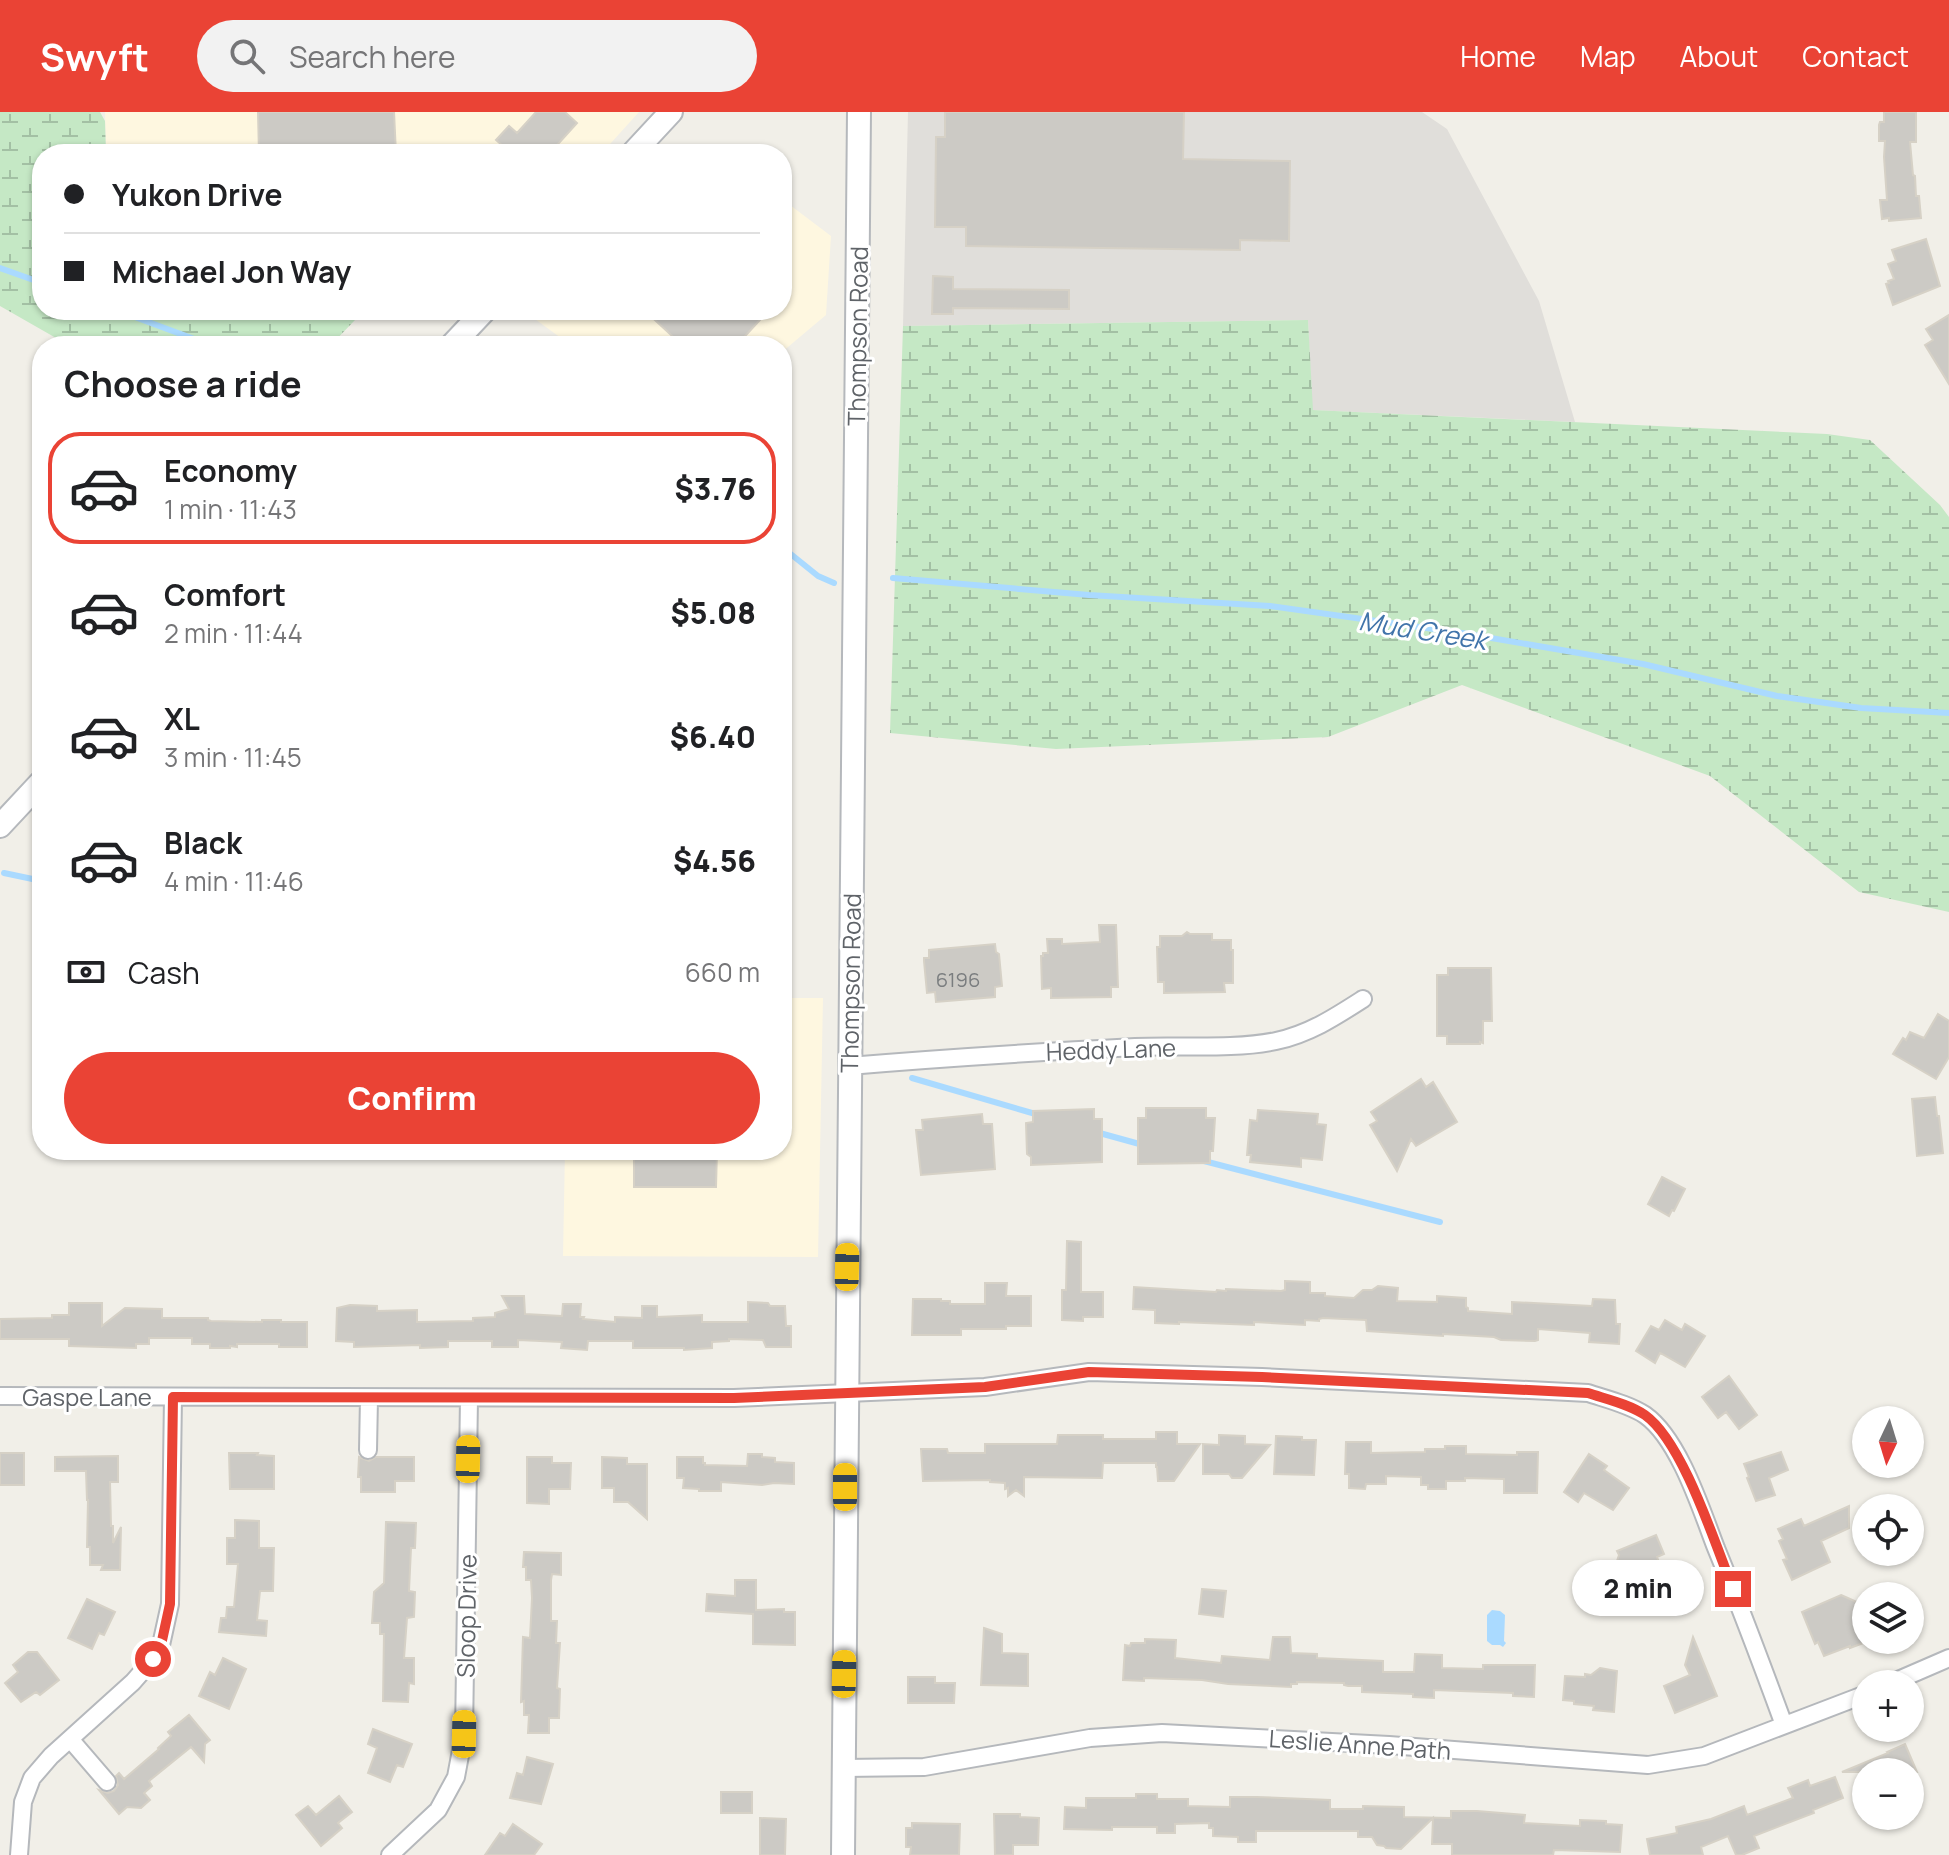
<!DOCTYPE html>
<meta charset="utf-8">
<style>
body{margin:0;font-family:Manrope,sans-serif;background:#f2f2f2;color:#202124;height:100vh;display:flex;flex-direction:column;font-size:30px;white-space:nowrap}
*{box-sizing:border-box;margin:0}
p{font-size:26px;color:#757577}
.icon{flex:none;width:44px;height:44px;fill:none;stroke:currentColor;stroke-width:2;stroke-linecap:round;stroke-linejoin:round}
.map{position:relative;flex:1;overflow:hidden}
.details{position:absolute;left:32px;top:224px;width:760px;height:824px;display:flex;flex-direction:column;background:#fff;border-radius:32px;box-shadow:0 2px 6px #0004}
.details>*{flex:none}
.top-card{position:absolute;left:32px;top:32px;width:760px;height:176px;border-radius:32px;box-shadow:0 2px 6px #0004;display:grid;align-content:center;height:176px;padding:0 32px;background:#fff}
.needle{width:52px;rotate:184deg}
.fabs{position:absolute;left:1852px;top:1294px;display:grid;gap:16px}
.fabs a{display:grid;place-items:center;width:72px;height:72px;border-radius:50%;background:#fff;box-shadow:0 2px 6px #0004;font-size:40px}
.end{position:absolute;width:36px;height:36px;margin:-18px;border:10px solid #ea4335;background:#fff;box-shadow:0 0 0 4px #fff}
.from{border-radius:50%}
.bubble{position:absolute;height:56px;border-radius:28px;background:#fff;box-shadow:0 2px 6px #0004;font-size:26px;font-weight:800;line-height:56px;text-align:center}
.car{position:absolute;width:24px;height:48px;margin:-24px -12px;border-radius:10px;box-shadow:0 0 6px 2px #0007;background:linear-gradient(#f5c518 24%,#345 0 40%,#f5c518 0 76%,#345 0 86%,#f5c518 0)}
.top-card b{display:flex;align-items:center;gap:28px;height:76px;font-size:30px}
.top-card b+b{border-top:2px solid #e0e0e0}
.top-card i{width:20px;height:20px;background:#202124}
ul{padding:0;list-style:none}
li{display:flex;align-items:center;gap:24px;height:112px;margin:0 16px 12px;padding:0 16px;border:4px solid transparent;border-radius:32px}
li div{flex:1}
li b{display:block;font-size:30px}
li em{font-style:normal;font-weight:800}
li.on{border-color:#ea4335}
li>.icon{width:72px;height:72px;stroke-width:1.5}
h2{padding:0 32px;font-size:36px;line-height:96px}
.pay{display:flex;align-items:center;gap:20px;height:88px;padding:0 32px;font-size:30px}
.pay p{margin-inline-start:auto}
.button{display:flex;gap:16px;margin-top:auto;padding:16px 32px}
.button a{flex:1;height:92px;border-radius:48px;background:#ea4335;color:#fff;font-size:32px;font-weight:800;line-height:92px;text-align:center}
header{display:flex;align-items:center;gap:48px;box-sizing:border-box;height:112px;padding:0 40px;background:#ea4335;color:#fff}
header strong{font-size:38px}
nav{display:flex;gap:44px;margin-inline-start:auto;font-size:28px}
.search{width:560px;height:72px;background:#f2f2f2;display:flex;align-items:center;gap:20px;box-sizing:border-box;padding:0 28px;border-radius:44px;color:#757577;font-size:30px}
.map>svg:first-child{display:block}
.commercial{fill:#fef7e0}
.industrial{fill:#e0deda}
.wetland{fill:url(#wetland-marsh)}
.water{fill:#aadaff}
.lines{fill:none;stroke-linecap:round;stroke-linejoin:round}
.stream{stroke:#aadaff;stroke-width:6}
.building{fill:#cccac5;stroke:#d6d1c6;stroke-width:2}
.minor-casing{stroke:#b5b8bc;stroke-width:20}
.tertiary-casing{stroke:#b5b8bc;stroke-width:26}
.minor{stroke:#fff;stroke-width:16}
.tertiary{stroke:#fff;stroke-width:22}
.route{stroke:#ea4335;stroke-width:10}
.labels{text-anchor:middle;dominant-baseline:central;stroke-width:6;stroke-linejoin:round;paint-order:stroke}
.number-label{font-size:20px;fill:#7a7d7f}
.street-label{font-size:24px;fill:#5f6368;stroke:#fff}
.water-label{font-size:26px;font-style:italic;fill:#4174aa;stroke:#fff}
</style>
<header>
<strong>Swyft</strong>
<div class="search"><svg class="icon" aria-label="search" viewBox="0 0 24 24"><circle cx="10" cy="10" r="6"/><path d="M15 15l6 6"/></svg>Search here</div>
<nav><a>Home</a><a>Map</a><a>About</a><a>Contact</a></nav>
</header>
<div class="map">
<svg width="1949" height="1743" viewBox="0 0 1949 1743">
<defs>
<pattern id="wetland-marsh" width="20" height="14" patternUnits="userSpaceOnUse" patternTransform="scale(2)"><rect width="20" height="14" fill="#c5e8c5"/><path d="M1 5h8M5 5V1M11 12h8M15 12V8" fill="none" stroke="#a3c0a4"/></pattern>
</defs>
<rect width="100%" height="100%" fill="#f1efe8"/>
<!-- commercial -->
<path class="commercial" d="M105 0H639L601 42H106Z
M782 87 831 124 826 203 782 240V234H572L528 202 532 198H782Z
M782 886H823L818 1145 563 1144 565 1038H782Z"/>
<!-- industrial -->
<path class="industrial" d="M908 0H1422L1447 17 1539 189 1575 310 1312 298 1308 208 903 214Z"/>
<!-- wetland -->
<path class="wetland" d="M0 0H100L105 9 106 42H42V198H299L355 208 330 234H70L0 194Z
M1308 208 1313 298 1827 322 1870 328 1940 393 1949 405V800L1859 780 1710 664 1462 573 1328 625 1056 637 890 621 903 214Z"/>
<!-- water -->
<path class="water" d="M1492 1498 1500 1499 1505 1503 1504 1529 1506 1531 1503 1535 1500 1533H1492L1487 1529V1503Z"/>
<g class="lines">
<!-- stream -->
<path class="stream" d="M0 156 42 171
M116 198 213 234
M782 435 818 464 834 471
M893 466 1089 483 1270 494 1462 521 1643 552 1777 584 1861 596 1949 601
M4 761 42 769
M912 966 1039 1003
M1096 1020 1143 1033
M1204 1049 1440 1110"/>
</g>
<!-- building -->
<path class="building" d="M258 0H394L396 42H259Z
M536 0H565L577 11 549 42H512L496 28 509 14 517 21Z
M945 0H1184L1183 47 1290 49 1289 129 1240 128V138L966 134V115H935L936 25H945Z
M1884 0H1916V30H1910L1913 63 1915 64 1916 84H1919L1921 106 1889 109V106L1882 107 1880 88H1887L1884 45 1885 29H1879V13L1880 10H1884Z
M1926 127 1940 174 1893 193 1886 172 1889 171 1888 169 1894 167 1888 152 1896 149 1892 138Z
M933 164 953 165V177L1069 178V197L953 196V202H932Z
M644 198H769L736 234H683Z
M1949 203V272L1925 233 1933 228 1926 217Z
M1099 813H1116L1118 875H1111V885L1051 886V876L1042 877 1041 844H1043V841H1048L1047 827H1062V832L1100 830Z
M1187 820 1190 822H1212V828H1231V838H1233V871H1224L1225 880 1164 881V870H1158L1157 835H1160V824H1182Z
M995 832 996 840 999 842 1002 874 995 875V885L936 890 935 880 927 881 924 849V846H929V838Z
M1448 856H1491L1492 909H1483V931L1480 930V932H1447V924H1437V863H1448Z
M1938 902 1949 909V945L1936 967 1893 942 1903 926 1906 928 1910 920 1924 926Z
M1421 967 1426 975 1433 970 1457 1010 1416 1034 1411 1027 1397 1059 1370 1013 1377 1009 1371 1000Z
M1935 985 1937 1004H1939L1943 1041 1917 1044 1912 987Z
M1146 996H1206V1006H1215L1213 1039H1210V1051L1138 1052V1006H1146Z
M1094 997V1007H1102V1050L1031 1053V1045L1027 1042 1026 1011 1033 1010V999Z
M1258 998 1318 1002 1317 1012 1326 1013 1322 1048 1301 1046V1055L1250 1050 1251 1043H1247L1250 1008 1257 1009Z
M982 1002 983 1012H992L995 1057 921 1063 916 1018H923L922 1008Z
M634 1038H717L716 1075H634Z
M1662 1065 1685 1077 1674 1099 1672 1098 1669 1104 1648 1092Z
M1067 1129 1081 1130V1180H1103V1205H1083V1209L1062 1208V1178H1066Z
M1285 1169 1310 1170V1181H1325V1184L1354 1186 1363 1178H1372L1378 1174 1398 1176 1397 1189 1437 1190V1184L1466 1186V1195L1468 1196V1199L1512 1202V1190L1592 1194 1593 1187 1615 1188 1616 1212H1620L1619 1232 1589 1230 1590 1221 1538 1217V1228L1535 1229 1501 1228 1494 1225 1443 1222V1224L1367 1219 1366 1208 1323 1206 1319 1207V1209L1305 1208V1213L1254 1210V1213L1179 1210V1212L1155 1211V1198L1133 1197 1134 1175 1216 1180 1217 1178 1226 1179V1177L1281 1179 1285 1178Z
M985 1171H1007L1006 1184H1031V1214H1006V1217H961V1223H912L913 1187H941V1189H950V1192H985Z
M502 1184H524L525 1202 562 1204 563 1192H581L580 1205H584L583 1207 615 1210V1205L642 1206V1194H657V1205L702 1203V1210H748V1190L768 1191 770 1194H785L786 1214H791V1235H766L763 1228 729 1227V1229L712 1230V1236L684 1238V1236H633V1229H588L587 1238 561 1236 562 1230 518 1228V1235H492V1229H448V1235L420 1236V1233L354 1235V1230L336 1229 337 1196 350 1193 377 1194V1199L417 1198V1210L473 1209V1206L495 1205V1201L509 1197Z
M69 1191H102V1214L125 1196 162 1197V1206H208V1208L211 1209 262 1210V1208H281V1210H307V1235H279V1232H237V1235L230 1234V1236H210V1232H192V1226H149V1232H136V1236L69 1234V1227H0V1207L52 1206V1203H69Z
M1665 1208 1682 1218 1685 1212 1705 1224 1685 1255 1662 1242 1660 1241 1655 1251 1636 1239 1651 1214 1659 1218Z
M1729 1264 1757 1303 1739 1317 1726 1300 1718 1306 1702 1285Z
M1156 1320H1177V1332H1200L1174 1369H1158L1157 1355H1156V1351H1103L1102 1366 1024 1365V1384L1016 1378 1008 1384V1376L1005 1377V1371L990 1370V1368L923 1369 921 1337H947L948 1341H985V1332H1057L1058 1323H1103V1327H1156Z
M1219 1323 1245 1324V1332L1270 1333 1242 1366H1232L1229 1362H1203V1332L1219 1333Z
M1276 1324 1302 1325V1328H1316L1314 1363 1274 1362Z
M1346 1330H1371V1341L1425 1340V1337H1445V1334H1466V1342L1517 1343V1340H1538L1537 1381H1504V1367L1465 1366V1369H1446V1377H1428V1373H1421V1365L1386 1364V1372H1366L1365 1377 1349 1376V1362H1345Z
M1781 1340 1788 1358 1769 1366 1775 1383 1756 1389 1747 1366 1749 1365 1744 1352Z
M0 1341H24V1373H0Z
M229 1341H258L257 1343 274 1344V1377H230Z
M748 1342H762V1345L775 1346V1350L794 1351V1372L774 1371 762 1373 721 1370V1379H699V1377L683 1376 684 1366H677V1345H703V1351H705V1353L747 1354Z
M1589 1342 1607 1354 1604 1358 1629 1376 1613 1398 1584 1381 1578 1390 1564 1380Z
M118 1344V1370H110L111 1414H113V1431L121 1415 120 1458H101L103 1453H90V1435H87L88 1388H87L86 1359H55V1345Z
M359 1345 369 1349 376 1345H414V1369H395V1380H361V1365H358Z
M527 1345H552V1351H571L570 1377H549V1392L527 1391Z
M602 1345 627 1346V1352H647V1407L628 1390H614V1376H602Z
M1849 1394V1416L1821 1429 1830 1450 1792 1468 1783 1448 1787 1447 1779 1429 1783 1427 1778 1417 1801 1407 1804 1414Z
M235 1408 259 1409V1436H274L273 1479H260L257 1508 267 1509 266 1524 219 1520 221 1506H226L227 1495H234L238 1452H227V1426H235Z
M386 1410 416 1411 415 1436H411L409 1479 415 1480 414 1505 407 1506 404 1546H414V1572L409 1571 408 1590 383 1589 384 1522H380V1511H372L374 1480 384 1471Z
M1656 1423 1664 1442 1657 1445 1667 1470 1634 1482 1627 1466 1617 1462 1615 1455 1619 1443 1617 1439Z
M524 1440 561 1441V1463L552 1462 551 1468V1509H557L556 1531H560L557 1576 560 1577 559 1606H549V1621H528L529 1603H524V1589L521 1590 523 1525 530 1526 532 1486 531 1468H526V1455H523Z
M735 1468H756V1498L784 1497V1500H795V1533L753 1532V1502L706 1499 707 1482 735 1484Z
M1202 1477 1226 1479 1223 1505 1199 1502Z
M1841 1483 1857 1490 1866 1512V1530L1850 1536V1534L1824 1544 1818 1530 1815 1532 1802 1500Z
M87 1487 115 1500 104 1523 99 1521 92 1537 68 1526Z
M984 1516 1002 1522V1541L1028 1542V1574L981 1573Z
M1273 1525H1290L1291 1541 1317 1542V1546L1383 1549V1560H1414L1415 1542 1442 1543V1556L1483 1557V1553H1535L1534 1585 1513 1584V1581L1434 1578V1586L1413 1585V1582L1362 1580V1574H1348L1344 1573V1571L1297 1570V1572H1291V1575L1228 1572 1202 1568 1144 1566V1569L1123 1568 1125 1533 1130 1534 1131 1531H1145V1527L1176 1528 1175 1546 1221 1551 1222 1544 1270 1548Z
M1693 1525 1717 1584 1675 1601 1664 1574 1690 1563 1685 1553Z
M28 1540H37L59 1568 40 1583 36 1580 21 1590 5 1571 18 1560 13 1553Z
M223 1546 246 1557 229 1597 199 1584 210 1560 215 1563Z
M1600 1556 1617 1559 1614 1600 1593 1598 1594 1594 1574 1592V1589L1563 1588 1565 1564 1585 1565V1562L1591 1563Z
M908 1565H935V1571H955L954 1591H908Z
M189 1603 210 1628 205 1632 204 1650 191 1635 149 1669 152 1674 144 1681 150 1688 141 1696 127 1695 119 1702 99 1678 108 1681 114 1679 118 1673 116 1664 119 1661 124 1667 159 1637 158 1636 171 1624 168 1620Z
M373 1617 412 1632 403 1655 397 1653 390 1670 368 1661 377 1636 368 1632Z
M1905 1632 1917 1660H1842L1888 1641 1887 1640Z
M527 1645 553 1652 541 1692 510 1686 517 1661 523 1663Z
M1835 1665 1843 1686 1813 1698 1814 1701 1754 1724 1759 1736 1742 1743H1736L1728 1724 1701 1735 1703 1743H1650L1647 1727 1677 1721 1676 1715 1711 1707 1744 1694 1747 1703 1793 1686 1788 1676 1808 1668 1810 1674Z
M721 1680H752V1701H721Z
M1136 1682H1157V1687H1188V1694L1230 1695V1685H1257L1330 1688V1697H1363V1694L1404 1695V1705L1451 1706V1699H1477L1525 1703 1524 1711 1580 1714V1708L1606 1709V1712L1622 1713 1620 1740 1554 1738 1553 1743H1452V1732H1432L1433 1706 1401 1737 1386 1736 1384 1734 1377 1733 1372 1725H1358V1719H1256V1730H1238V1725L1213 1724V1716H1209V1711L1175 1712V1721H1157V1715H1112V1718L1064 1717 1065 1695 1086 1696V1686H1136Z
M339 1684 352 1700 338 1711 342 1716 321 1734 296 1703 308 1694 316 1703Z
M994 1702H1020V1705L1039 1706 1038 1733H1013V1743H995Z
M760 1706 786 1707 785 1743H760Z
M912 1711 960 1712 959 1743H910L911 1735H906V1716H912Z
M513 1712 542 1732 534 1743H485L500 1721 505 1724Z"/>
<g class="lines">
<defs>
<path id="minor" d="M849 954C944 946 1040 940 1135 935 1179 933 1234 938 1276 929 1309 922 1335 905 1363 887
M0 1284 734 1286 985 1275 1089 1260 1262 1265 1588 1281C1606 1287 1628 1292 1645 1303 1679 1327 1701 1397 1716 1436 1740 1494 1762 1553 1784 1613
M368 1338 369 1286
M1889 1572 1949 1546
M70 1627 107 1670
M843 1656 924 1655 1090 1626 1162 1621 1389 1633 1648 1653 1704 1644 1866 1582
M19 1743 23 1690 32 1666 51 1644 133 1570 153 1547 161 1533 170 1492 173 1285
M390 1743 438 1698 456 1665 464 1622 469 1286"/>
<path id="tertiary" d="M632 42 671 0
M451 234 485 198
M0 714 42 669
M843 1743 859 0"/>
</defs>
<!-- minor casing -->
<use href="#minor" class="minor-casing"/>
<!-- tertiary casing -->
<use href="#tertiary" class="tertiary-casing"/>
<!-- minor -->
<use href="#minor" class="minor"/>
<!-- tertiary -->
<use href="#tertiary" class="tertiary"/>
</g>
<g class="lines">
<!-- route -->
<path class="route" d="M153 1547 161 1533 170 1492 173 1285 734 1286 985 1275 1089 1260 1262 1265 1588 1281C1606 1287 1629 1292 1645 1303 1683 1330 1715 1432 1733 1477"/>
</g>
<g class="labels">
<!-- number labels -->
<g class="number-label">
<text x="958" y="867">6196</text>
</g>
<!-- street labels -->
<g class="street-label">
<text transform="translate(857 224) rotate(-89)">Thompson Road</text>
<text transform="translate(850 871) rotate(-89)">Thompson Road</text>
<text transform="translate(1111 937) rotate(-2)">Heddy Lane</text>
<text x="87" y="1284">Gaspe Lane</text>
<text transform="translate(466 1504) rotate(-89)">Sloop Drive</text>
<text transform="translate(1360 1632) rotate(4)">Leslie Anne Path</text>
</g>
<!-- water labels -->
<g class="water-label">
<text transform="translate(1423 518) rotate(9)">Mud Creek</text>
</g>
</g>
</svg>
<div class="fabs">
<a><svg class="needle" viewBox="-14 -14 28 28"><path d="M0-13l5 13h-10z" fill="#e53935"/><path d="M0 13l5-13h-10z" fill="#757577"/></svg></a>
<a><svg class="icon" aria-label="locate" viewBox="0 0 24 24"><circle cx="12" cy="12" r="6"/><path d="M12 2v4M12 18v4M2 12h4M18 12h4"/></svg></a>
<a><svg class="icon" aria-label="layers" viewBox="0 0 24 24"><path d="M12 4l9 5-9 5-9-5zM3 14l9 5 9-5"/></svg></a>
<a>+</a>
<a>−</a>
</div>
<i class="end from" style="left:153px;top:1547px"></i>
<i class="end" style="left:1733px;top:1477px"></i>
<div class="bubble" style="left:1572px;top:1448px;width:132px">2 min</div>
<i class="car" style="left:847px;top:1155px;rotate:1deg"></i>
<i class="car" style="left:468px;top:1347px;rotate:1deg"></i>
<i class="car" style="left:845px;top:1375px;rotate:0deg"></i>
<i class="car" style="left:844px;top:1562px;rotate:1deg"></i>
<i class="car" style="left:464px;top:1622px;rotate:1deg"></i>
<div class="top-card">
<b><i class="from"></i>Yukon Drive</b>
<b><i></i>Michael Jon Way</b>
</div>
<section class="details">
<h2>Choose a ride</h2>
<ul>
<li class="on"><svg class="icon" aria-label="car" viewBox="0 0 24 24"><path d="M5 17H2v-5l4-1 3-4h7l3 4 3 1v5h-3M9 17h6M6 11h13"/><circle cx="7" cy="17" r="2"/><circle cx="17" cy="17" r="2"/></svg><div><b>Economy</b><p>1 min · 11:43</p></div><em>$3.76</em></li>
<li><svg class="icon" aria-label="car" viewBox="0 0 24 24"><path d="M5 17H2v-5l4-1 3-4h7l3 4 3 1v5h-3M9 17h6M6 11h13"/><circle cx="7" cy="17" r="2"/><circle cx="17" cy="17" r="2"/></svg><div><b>Comfort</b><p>2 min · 11:44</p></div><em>$5.08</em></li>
<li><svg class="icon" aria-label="car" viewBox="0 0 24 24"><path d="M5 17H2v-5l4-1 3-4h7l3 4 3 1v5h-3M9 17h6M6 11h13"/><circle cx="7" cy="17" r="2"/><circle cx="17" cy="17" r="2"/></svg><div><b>XL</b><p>3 min · 11:45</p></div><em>$6.40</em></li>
<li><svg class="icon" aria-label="car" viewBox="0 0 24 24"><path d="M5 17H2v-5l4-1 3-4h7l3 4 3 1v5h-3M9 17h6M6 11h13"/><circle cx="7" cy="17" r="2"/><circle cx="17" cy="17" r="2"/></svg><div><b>Black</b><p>4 min · 11:46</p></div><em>$4.56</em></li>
</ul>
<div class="pay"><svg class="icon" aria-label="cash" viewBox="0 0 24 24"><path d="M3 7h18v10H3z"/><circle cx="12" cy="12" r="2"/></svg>Cash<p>660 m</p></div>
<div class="button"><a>Confirm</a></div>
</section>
</div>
